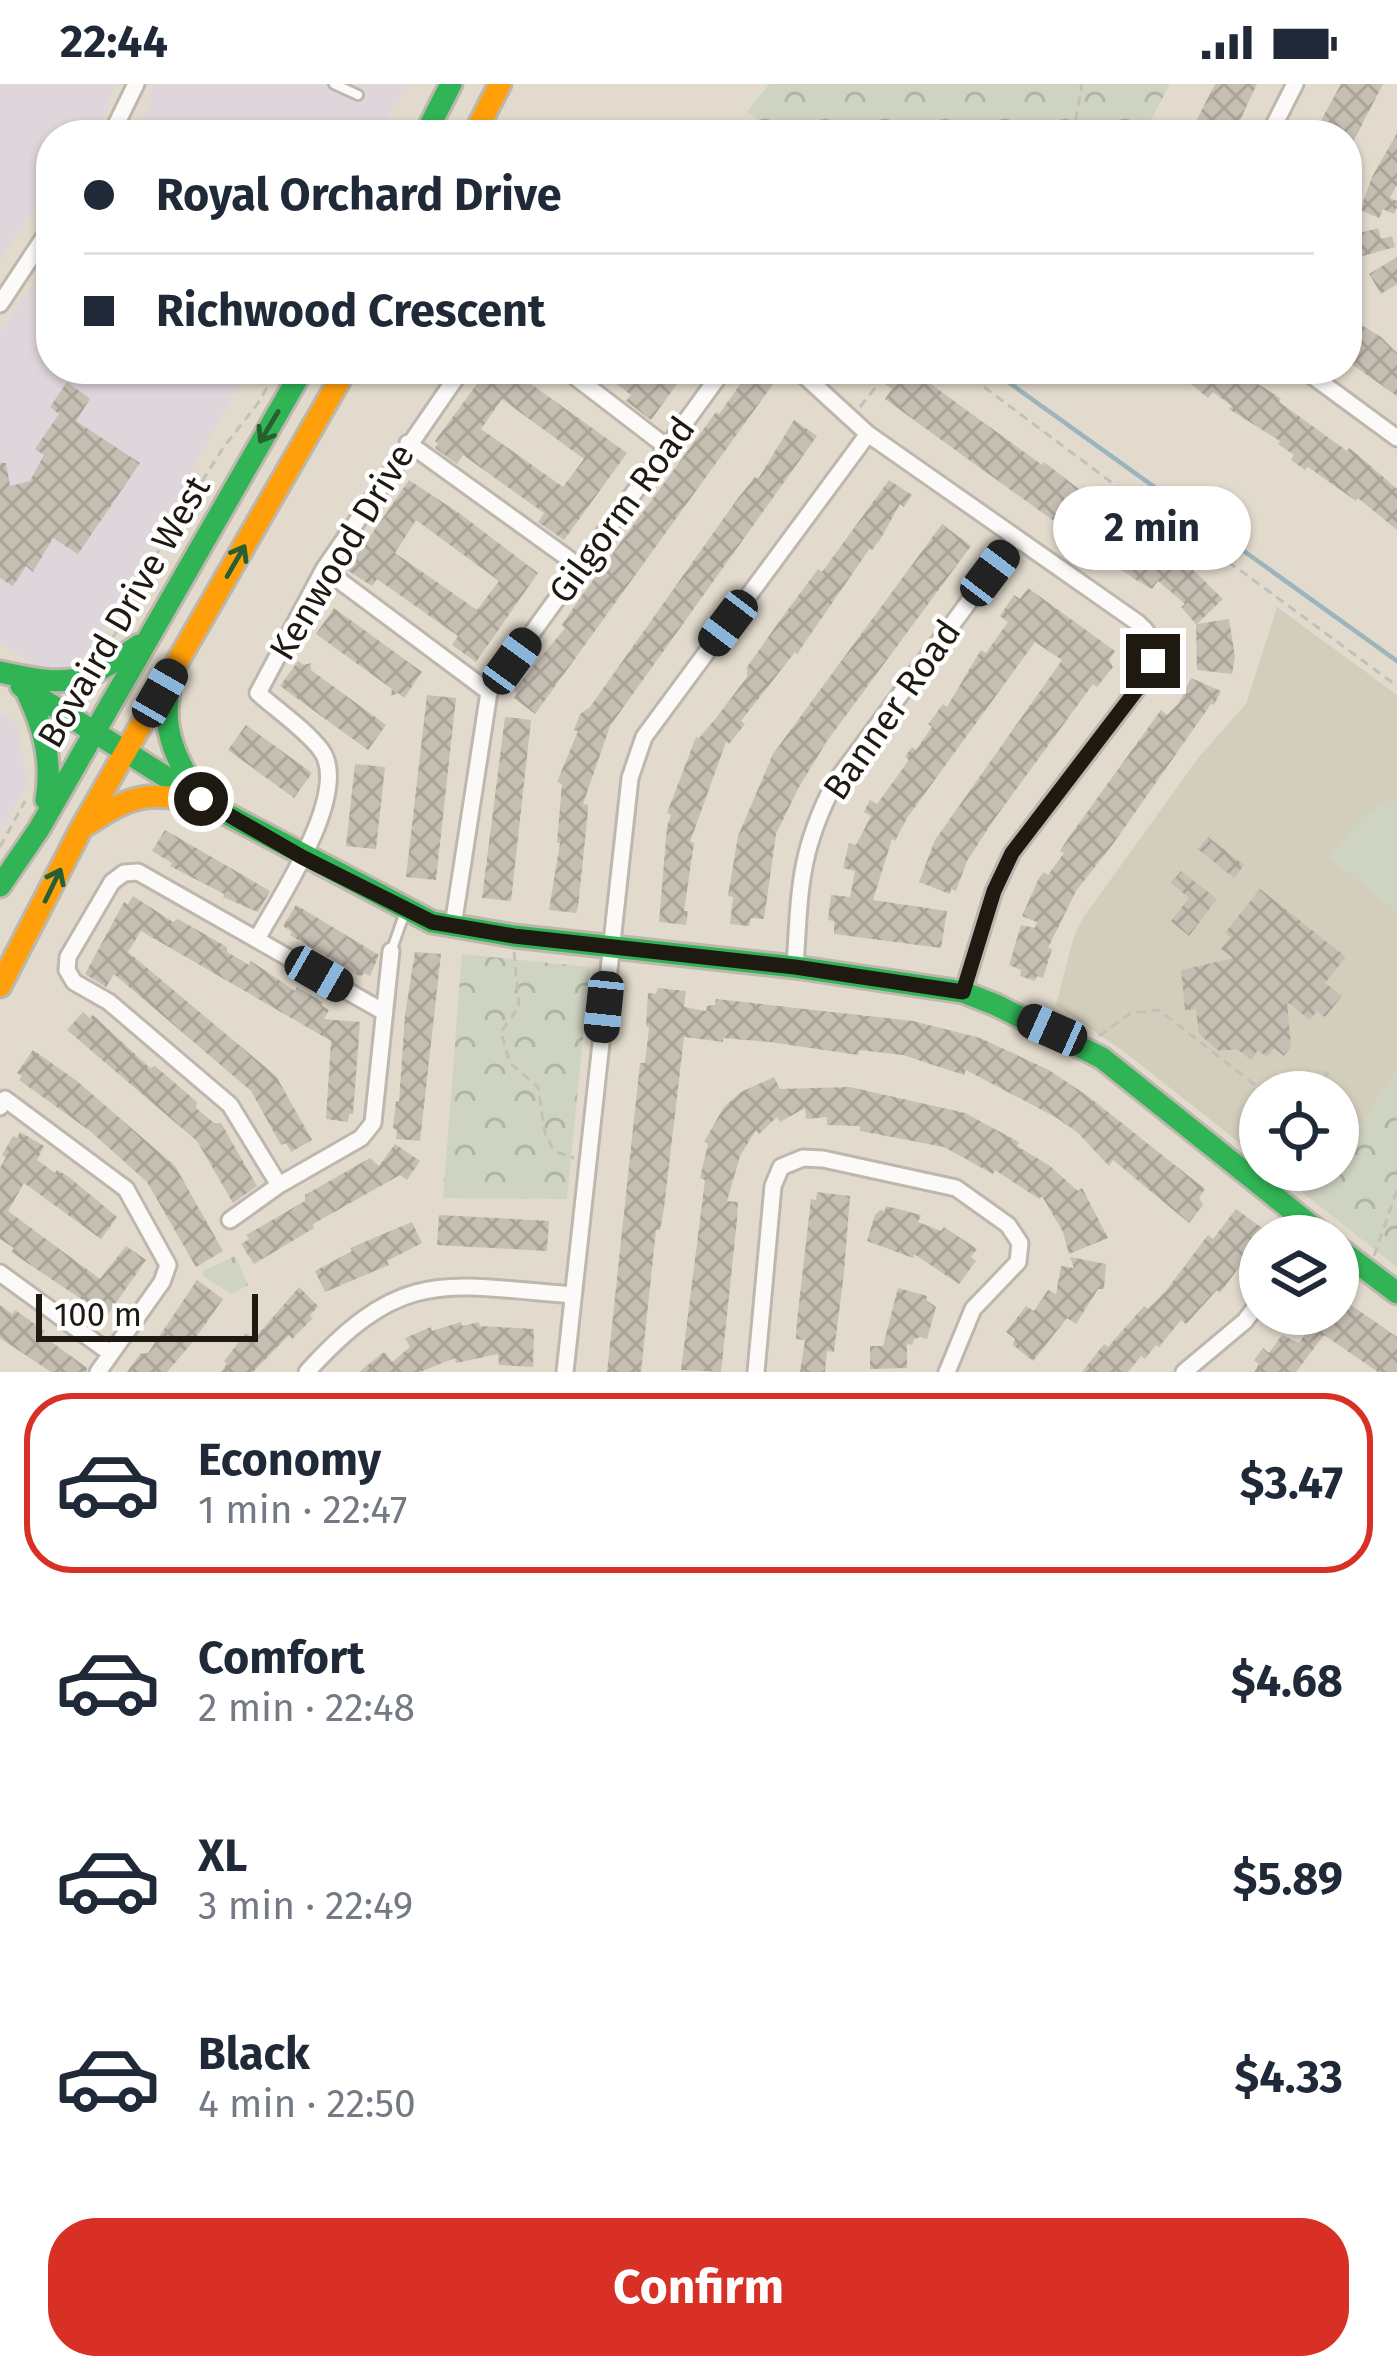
<!DOCTYPE html>
<meta charset="utf-8">
<style>
body{margin:0;font-family:"Fira Sans",sans-serif;background:#f2f2f3;color:#1f2937;height:100vh;display:flex;flex-direction:column;font-size:45px;white-space:nowrap}
*{box-sizing:border-box;margin:0}
p{font-size:39px;color:#747a83}
.icon{flex:none;width:66px;height:66px;fill:none;stroke:currentColor;stroke-width:2;stroke-linecap:round;stroke-linejoin:round}
.map{position:relative;height:1288px;overflow:hidden}
.details{display:flex;flex-direction:column;background:#fff;flex:1}
.details>*{flex:none}
.banner{position:absolute;left:36px;top:36px;width:1326px;height:264px;border-radius:48px;box-shadow:0 3px 9px #0004;display:grid;align-content:center;height:264px;padding:0 48px;background:#fff}
.tools{position:absolute;left:1239px;top:987px;display:grid;gap:24px}
.tools a{display:grid;place-items:center;width:120px;height:120px;border-radius:50%;background:#fff;box-shadow:0 3px 9px #0004;font-size:60px}
.scale{position:absolute;left:36px;bottom:30px;width:222px;box-sizing:border-box;padding-left:12px;border:6px solid #1f1a11;border-top:0;font-size:33px;line-height:42px;white-space:nowrap;color:#1f1a11;-webkit-text-stroke:9px #fff;paint-order:stroke}
.end{position:absolute;width:54px;height:54px;margin:-27px;border:15px solid #1f1a11;background:#fff;box-shadow:0 0 0 6px #fff}
.from{border-radius:50%}
.bubble{position:absolute;height:84px;border-radius:42px;background:#fff;box-shadow:0 3px 9px #0004;font-size:39px;font-weight:700;line-height:84px;text-align:center}
.car{position:absolute;width:36px;height:72px;margin:-36px -18px;border-radius:15px;box-shadow:0 0 9px 3px #0007;background:linear-gradient(#222 24%,#8ab4d8 0 40%,#222 0 76%,#8ab4d8 0 86%,#222 0)}
.banner b{display:flex;align-items:center;gap:42px;height:114px;font-size:45px}
.banner b+b{border-top:3px solid #e0e1e3}
.banner i{width:30px;height:30px;background:#1f2937}
ul{padding:21px 0 0;list-style:none}
li{display:flex;align-items:center;gap:36px;height:180px;margin:0 24px 18px;padding:0 24px;border:6px solid transparent;border-radius:48px}
li div{flex:1}
li b{display:block;font-size:45px}
li em{font-style:normal;font-weight:700}
li.selected{border-color:#d93025}
li>.icon{width:108px;height:108px;stroke-width:1.5}
.action{display:flex;gap:24px;margin-top:auto;padding:24px 48px}
.action a{flex:1;height:138px;border-radius:48px;background:#d93025;color:#fff;font-size:48px;font-weight:700;line-height:138px;text-align:center}
.status{display:flex;justify-content:space-between;align-items:center;height:84px;padding:0 60px;background:#fff;direction:ltr}
.status svg{height:33px;fill:currentColor}
.map>svg:first-child{display:block}
.commercial{fill:#ded6db}
.education{fill:#d3cdbb}
.park{fill:url(#park-crowns)}
.pitch{fill:#ced4c1}
.lines{fill:none;stroke-linecap:round;stroke-linejoin:round}
.stream{stroke:#9bb4bd;stroke-width:4.5}
.building{fill:url(#building-cross-hatch);fill-rule:evenodd}
.lane-casing{stroke:#bdb7ad;stroke-width:14}
.street-casing{stroke:#bdb7ad;stroke-width:21}
.fast-casing{stroke:#bdb7ad;stroke-width:27}
.slow-casing{stroke:#bdb7ad;stroke-width:27}
.path{stroke:#c2c0bb;stroke-width:3;stroke-dasharray:9 6;stroke-linecap:butt}
.lane{stroke:#fbfaf8;stroke-width:8}
.street{stroke:#fbfaf8;stroke-width:15}
.fast{stroke:#30b455;stroke-width:21}
.slow{stroke:#ff9f0a;stroke-width:21}
.oneway{stroke:#275f30}
.route{stroke:#1f1a11;stroke-width:15}
.labels{text-anchor:middle;dominant-baseline:central;stroke-width:9;stroke-linejoin:round;paint-order:stroke}
.street-label{font-size:36px;fill:#1f1a11;stroke:#fff}
</style>
<div class="status"><b>22:44</b><svg viewBox="0 0 49 12"><path d="M0 12V9h3v3zM5 12V6h3v6zM10 12V3h3v9zM15 12V0h3v12zM26 1h20v11H26zM47 4h2v5h-2z"/></svg></div>
<div class="map">
<svg width="1397" height="1288" viewBox="0 0 1397 1288">
<defs>
<pattern id="park-crowns" width="20" height="18" patternUnits="userSpaceOnUse" patternTransform="scale(3)"><rect width="20" height="18" fill="#ced4c1"/><path d="M2 6a3 3 0 1 1 6 0M12 15a3 3 0 1 1 6 0" fill="none" stroke="#b0b5a5"/></pattern>
<pattern id="building-cross-hatch" width="8" height="8" patternUnits="userSpaceOnUse" patternTransform="scale(3)"><rect width="8" height="8" fill="#c5beb2"/><path d="M0 0l8 8M0 8l8-8" fill="none" stroke="#a9a398"/></pattern>
</defs>
<rect width="100%" height="100%" fill="#e2dbcd"/>
<!-- commercial -->
<path class="commercial" d="M0 0H115L106 28 90 51H51V105L0 175Z
M152 0H407L378 51H131L150 23Z
M51 172V285H248L93 564 64 586 36 581 0 559V249Z
M0 629 17 640 27 701 0 748Z"/>
<!-- education -->
<path class="education" d="M1277 523 1397 611V985L1338 1076V1008H1260V1075L1126 969 1056 921 1074 852 1083 834 1198 674 1246 620Z
M1274 1086H1331L1312 1116Z"/>
<!-- park -->
<path class="park" d="M769 0H1170L1143 51H779L747 28Z
M462 870 590 883 567 1115 443 1114Z
M1397 985V1183L1312 1116 1331 1086H1338V1076Z
M235 1172 248 1201 231 1210 203 1192V1187Z"/>
<!-- pitch -->
<path class="pitch" d="M1397 713V828L1329 774C1348 746 1365 725 1397 713Z"/>
<g class="lines">
<!-- stream -->
<path class="stream" d="M990 285 1397 577"/>
</g>
<!-- building -->
<path class="building" d="M1215 0H1257L1233 51H1189Z
M1341 0H1383L1347 70V51H1313Z
M1397 49V101L1390 114 1397 117V123L1394 130 1383 125 1379 134 1360 126 1372 93Z
M1378 144 1381 155 1392 152 1395 163 1359 173 1353 151Z
M1397 173V200L1381 210 1369 190Z
M1347 232 1381 253 1397 269V312L1347 277 1352 264 1347 261Z
M488 285H510L627 369 564 456 538 438 544 429 463 371 457 380 435 364 438 360 435 357ZM502 315 584 375 563 403 481 345Z
M597 285H688L651 336 626 317 631 311Z
M746 285H760L776 296 535 630 514 614 517 609 514 606 565 544 562 541 580 514 716 328 719 330 742 298 739 296Z
M863 285H910L1042 381 1044 378 1141 453 1186 479 1223 515 1197 540 1229 535 1235 573 1232 590 1197 586 1196 540 1181 523 1185 520 1158 497 1152 505 1136 496 976 381 885 315 892 305Z
M1172 285H1233L1271 308 1281 315 1279 318 1347 367 1349 364 1358 371 1397 405V446L1358 414 1356 417 1308 383 1305 386 1291 376 1294 371 1278 360 1280 357 1229 325 1232 322 1213 308 1208 314Z
M67 298 90 315 76 337 140 379 78 470 53 454 33 488 26 482 13 502 0 494V379H6L10 402 30 397 44 371 35 365 59 330 50 323Z
M794 336 817 352 610 642 583 720 588 721V727L578 823 576 829 549 826 560 759 557 758 562 700 557 698 578 647 574 646 580 630 590 623 738 414 755 393 758 395Z
M409 396 459 429 538 489 476 578 452 561 458 552 377 495 372 502 347 486ZM416 436 499 497 477 526 395 469Z
M889 396 912 411 904 423 900 420 881 454 872 466 870 464 797 570 795 568 741 637 745 640 729 660 726 658 690 758 694 759 684 827H688L686 841 659 838 667 743 671 731 667 729 696 653 699 654 716 634 747 593V583L781 535 818 485 822 488Z
M942 440 971 462 827 657 799 703 776 750 764 835 751 834 749 842 730 840 733 813 728 812 738 752 773 670Z
M1028 504 1115 567 1109 576 1113 583 1097 603 1093 600 993 737 967 777 956 807 951 805 950 810 919 798 935 756 1062 576 1035 558 907 734 895 757 892 755 873 816 947 827 941 864 834 850V837L828 836 831 811 850 813 855 787 843 784 849 759 856 761 871 732 864 728 870 716 877 720 909 676 905 673 912 663 916 666 932 643 928 640 935 631 943 620 947 623 976 574 981 566 986 569 1008 538 1000 532 1014 511 1020 515Z
M334 524 422 588 404 614 398 609 391 612 392 605 316 550Z
M298 577 304 581 311 579V586L386 641 368 666 280 602Z
M1191 594 1221 607 1214 621 1211 620 1113 760 1076 807 1048 864 1052 865 1043 894 1037 892 1035 897 1020 892 1021 886 1009 881 1021 841 1035 844 1037 838 1022 832 1039 794 1044 788 1048 791 1064 769 1060 767 1069 753 1161 626 1167 631 1179 619Z
M427 611 456 614 436 796 406 793Z
M505 633 531 636 511 817 482 814Z
M246 641 312 689 294 714 228 666Z
M355 680 385 683 376 765 346 762Z
M165 746 270 807 258 828 223 813 224 810 170 782 172 779 152 767Z
M1208 753 1244 781 1234 794 1198 765Z
M1181 787 1217 815 1189 852 1171 837 1189 814 1171 799Z
M1260 805 1346 873 1325 899 1342 912 1325 933 1317 927 1310 936 1287 918 1291 962 1284 972 1274 964 1267 973 1258 966 1251 976 1237 965 1219 967 1199 950 1196 925 1185 926 1181 886 1233 874 1221 865 1231 853 1225 849Z
M133 812 173 838 178 835 227 863V868L249 881 251 877 295 907 297 903 323 918 321 921 329 926 324 935 360 938 353 1030H349L348 1038 326 1035 331 957 141 847 128 868 276 992 312 1056 291 1068 286 1059 281 1061 251 1007 114 890 106 903 85 890 124 818 128 820Z
M296 821 379 871 370 892 364 889 361 893 290 851 292 848 283 842Z
M415 868 441 870 420 1057 396 1055 397 1046 393 1044 396 1017 399 1018 405 931Z
M658 904 686 907 684 923 706 927 707 922 715 921 716 915 913 937 980 954 1049 986 1089 1013 1205 1105 1199 1114 1203 1121 1189 1139 1113 1076 1109 1082 1078 1049 1057 1034 966 986 964 991 903 971 859 966 858 971 770 958 723 954V958L684 953 664 1124 660 1146H656L641 1288H607L640 979H645L649 944 646 942 648 909 656 910Z
M83 928 90 934 93 931 150 984 155 982 197 1018 196 1024 214 1039H221L257 1102 233 1119 197 1057 67 946Z
M33 966 77 997 175 1082 223 1167 196 1183 147 1098 90 1047 19 996 22 992 17 989Z
M774 993 780 1005 850 1003 965 1029 1019 1058 1017 1062 1050 1082 1078 1107 1082 1104 1108 1154 1069 1170 1063 1148 1042 1112 1039 1115 995 1086 993 1090 944 1063 860 1047V1042L827 1041V1033L806 1035 805 1024 780 1038 777 1033 759 1050 756 1046 740 1072 727 1117 738 1118 737 1136 721 1288 681 1286 705 1096 700 1094 708 1060 704 1058 724 1023 741 1008Z
M20 1048 44 1062 37 1076 55 1089 57 1086 69 1093 117 1133 101 1155 24 1099 8 1127 100 1195 126 1162 146 1176 99 1243 77 1227 84 1217 11 1168 14 1164 0 1155V1084L6 1073 2 1071 13 1052 17 1054Z
M395 1060 420 1077 407 1096 400 1091 313 1140 314 1144 254 1180 241 1160 249 1155 246 1151 305 1117V1111L370 1074 379 1082Z
M817 1108 850 1112 844 1189 834 1268 827 1267 825 1288H800L805 1256 796 1255 797 1237 811 1115 816 1116Z
M886 1122 921 1131 918 1138 941 1147 944 1143 977 1165 971 1173 976 1177 959 1200 914 1170 913 1174 867 1157 875 1131 880 1126 885 1127Z
M1236 1125 1266 1147 1220 1209 1217 1206 1186 1240 1181 1236 1159 1263 1156 1261 1145 1275 1141 1272 1128 1288H1082L1104 1260 1108 1263 1144 1222 1148 1225 1165 1208 1208 1151 1213 1155Z
M439 1131 549 1137 547 1167 437 1161Z
M412 1138 422 1159 387 1177 389 1181 325 1208 315 1187 352 1167 350 1164Z
M1070 1173 1106 1180 1104 1205H1098L1076 1240 1067 1234 1033 1277 1013 1261 1015 1255 1006 1248 1026 1222 1034 1227 1048 1206 1056 1210 1061 1182 1074 1184Z
M197 1196 223 1215 192 1259 167 1288H127L140 1270 148 1269Z
M299 1203 318 1222 310 1232 313 1234 292 1255 289 1251 253 1288H221L227 1280 224 1277 246 1249 254 1255Z
M898 1204 927 1212 926 1216 936 1223 927 1255 920 1253 914 1255 912 1261 907 1260V1284L870 1285V1262H883Z
M1338 1212 1397 1253V1288H1378L1324 1251 1296 1288H1254L1259 1280 1254 1276 1263 1264 1269 1269 1282 1251 1299 1259 1314 1238 1303 1230H1338Z
M0 1221 12 1230 15 1226 45 1247 42 1251 87 1284 86 1288H51L0 1254Z
M461 1238 462 1242 479 1238 480 1242 534 1245 533 1283 499 1281 498 1270 456 1279 455 1274 420 1288H359L384 1268 392 1278 410 1263 405 1254 431 1243 432 1247Z"/>
<g class="lines">
<defs>
<path id="lane" d="M334 0 358 11
M392 865 405 828"/>
<path id="street" d="M111 51 136 0
M1269 51 1295 0
M0 220 51 143
M565 285 668 364
M797 285 868 350
M1303 285 1397 354
M408 359 580 483
M324 485 489 608
M453 842 489 608 724 285
M257 855C278 816 352 708 321 666 305 645 278 627 258 609L324 485 462 285
M795 883C800 807 798 770 834 700L1016 454
M384 928 138 788 124 789 112 798 68 873 67 886 74 898 109 918 230 1021 279 1101 361 1054 373 1039 391 867
M0 1023 5 1015 126 1105 168 1181 162 1198 98 1288
M230 1136 279 1101
M0 1189 110 1269
M307 1288C401 1184 443 1200 571 1211
M565 1288 630 694 644 653 868 350 1138 539C1157 555 1157 569 1148 591L1012 769 994 807 963 908
M756 1288 773 1102 781 1083 803 1074 823 1075 956 1104 1008 1141 1020 1159 1018 1178 973 1225 947 1288
M1184 1288 1245 1237 1260 1217"/>
<path id="fast" d="M425 51 451 0
M0 588C70 603 80 602 139 561
M21 602 217 725 432 838 514 852 795 883 963 908 996 921 1102 974 1324 1152
M25 604C43 642 53 674 46 716
M169 607C161 649 179 681 201 715
M0 802 39 745 303 285
M1338 1164 1397 1209"/>
<path id="slow" d="M474 51 500 0
M88 740C138 705 160 707 217 725
M0 902 81 745 346 285"/>
</defs>
<!-- lane casing -->
<use href="#lane" class="lane-casing"/>
<!-- street casing -->
<use href="#street" class="street-casing"/>
<!-- fast casing -->
<use href="#fast" class="fast-casing"/>
<!-- slow casing -->
<use href="#slow" class="slow-casing"/>
<!-- path -->
<path class="path" d="M1073 51 1082 0
M960 285 1115 401 1244 489 1397 602
M860 323 890 285
M113 553 127 533 141 495 223 364 258 319 278 285
M0 763 25 717
M514 868 519 923 501 948 510 979 538 1003 545 1049 554 1067 574 1074
M1099 952 1131 929 1159 926 1264 1008
M1316 1008 1330 984
M1295 1104 1304 1086
M1374 1172 1397 1106"/>
<!-- lane -->
<use href="#lane" class="lane"/>
<!-- street -->
<use href="#street" class="street"/>
<!-- fast -->
<use href="#fast" class="fast"/>
<!-- slow -->
<use href="#slow" class="slow"/>
</g>
<!-- one-way arrows -->
<defs><path id="oneway-shaft" d="M-6 0H5M1.5-3L5.5 0L1.5 3" fill="none" stroke-width="1.6" stroke-linecap="round" stroke-linejoin="round" transform="scale(3)"/></defs>
<g class="oneway">
<use href="#oneway-shaft" transform="translate(269 343) rotate(121)"/>
<use href="#oneway-shaft" transform="translate(236 477) rotate(-60)"/>
<use href="#oneway-shaft" transform="translate(53 801) rotate(-64)"/>
</g>
<g class="lines">
<!-- route -->
<path class="route" d="M201 715 302 773 432 838 514 852 795 883 963 908 994 807 1012 769 1148 591 1153 577"/>
</g>
<g class="labels">
<!-- street labels -->
<g class="street-label">
<text transform="translate(622 426) rotate(-54)">Gilgorm Road</text>
<text transform="translate(342 468) rotate(-59)">Kenwood Drive</text>
<text transform="translate(124 528) rotate(-60)">Bovaird Drive West</text>
<text transform="translate(892 626) rotate(-55)">Banner Road</text>
</g>
</g>
</svg>
<div class="tools">
<a><svg class="icon" aria-label="locate" viewBox="0 0 24 24"><circle cx="12" cy="12" r="6"/><path d="M12 2v4M12 18v4M2 12h4M18 12h4"/></svg></a>
<a><svg class="icon" aria-label="layers" viewBox="0 0 24 24"><path d="M12 4l9 5-9 5-9-5zM3 14l9 5 9-5"/></svg></a>
</div>
<div class="scale">100 m</div>
<i class="end from" style="left:201px;top:715px"></i>
<i class="end" style="left:1153px;top:577px"></i>
<div class="bubble" style="left:1053px;top:402px;width:198px">2 min</div>
<i class="car" style="left:990px;top:489px;rotate:37deg"></i>
<i class="car" style="left:728px;top:539px;rotate:217deg"></i>
<i class="car" style="left:512px;top:577px;rotate:36deg"></i>
<i class="car" style="left:160px;top:609px;rotate:30deg"></i>
<i class="car" style="left:319px;top:890px;rotate:120deg"></i>
<i class="car" style="left:604px;top:923px;rotate:186deg"></i>
<i class="car" style="left:1052px;top:946px;rotate:294deg"></i>
<div class="banner">
<b><i class="from"></i>Royal Orchard Drive</b>
<b><i></i>Richwood Crescent</b>
</div>
</div>
<section class="details">
<ul>
<li class="selected"><svg class="icon" aria-label="car" viewBox="0 0 24 24"><path d="M5 17H2v-5l4-1 3-4h7l3 4 3 1v5h-3M9 17h6M6 11h13"/><circle cx="7" cy="17" r="2"/><circle cx="17" cy="17" r="2"/></svg><div><b>Economy</b><p>1 min · 22:47</p></div><em>$3.47</em></li>
<li><svg class="icon" aria-label="car" viewBox="0 0 24 24"><path d="M5 17H2v-5l4-1 3-4h7l3 4 3 1v5h-3M9 17h6M6 11h13"/><circle cx="7" cy="17" r="2"/><circle cx="17" cy="17" r="2"/></svg><div><b>Comfort</b><p>2 min · 22:48</p></div><em>$4.68</em></li>
<li><svg class="icon" aria-label="car" viewBox="0 0 24 24"><path d="M5 17H2v-5l4-1 3-4h7l3 4 3 1v5h-3M9 17h6M6 11h13"/><circle cx="7" cy="17" r="2"/><circle cx="17" cy="17" r="2"/></svg><div><b>XL</b><p>3 min · 22:49</p></div><em>$5.89</em></li>
<li><svg class="icon" aria-label="car" viewBox="0 0 24 24"><path d="M5 17H2v-5l4-1 3-4h7l3 4 3 1v5h-3M9 17h6M6 11h13"/><circle cx="7" cy="17" r="2"/><circle cx="17" cy="17" r="2"/></svg><div><b>Black</b><p>4 min · 22:50</p></div><em>$4.33</em></li>
</ul>
<div class="action"><a>Confirm</a></div>
</section>
